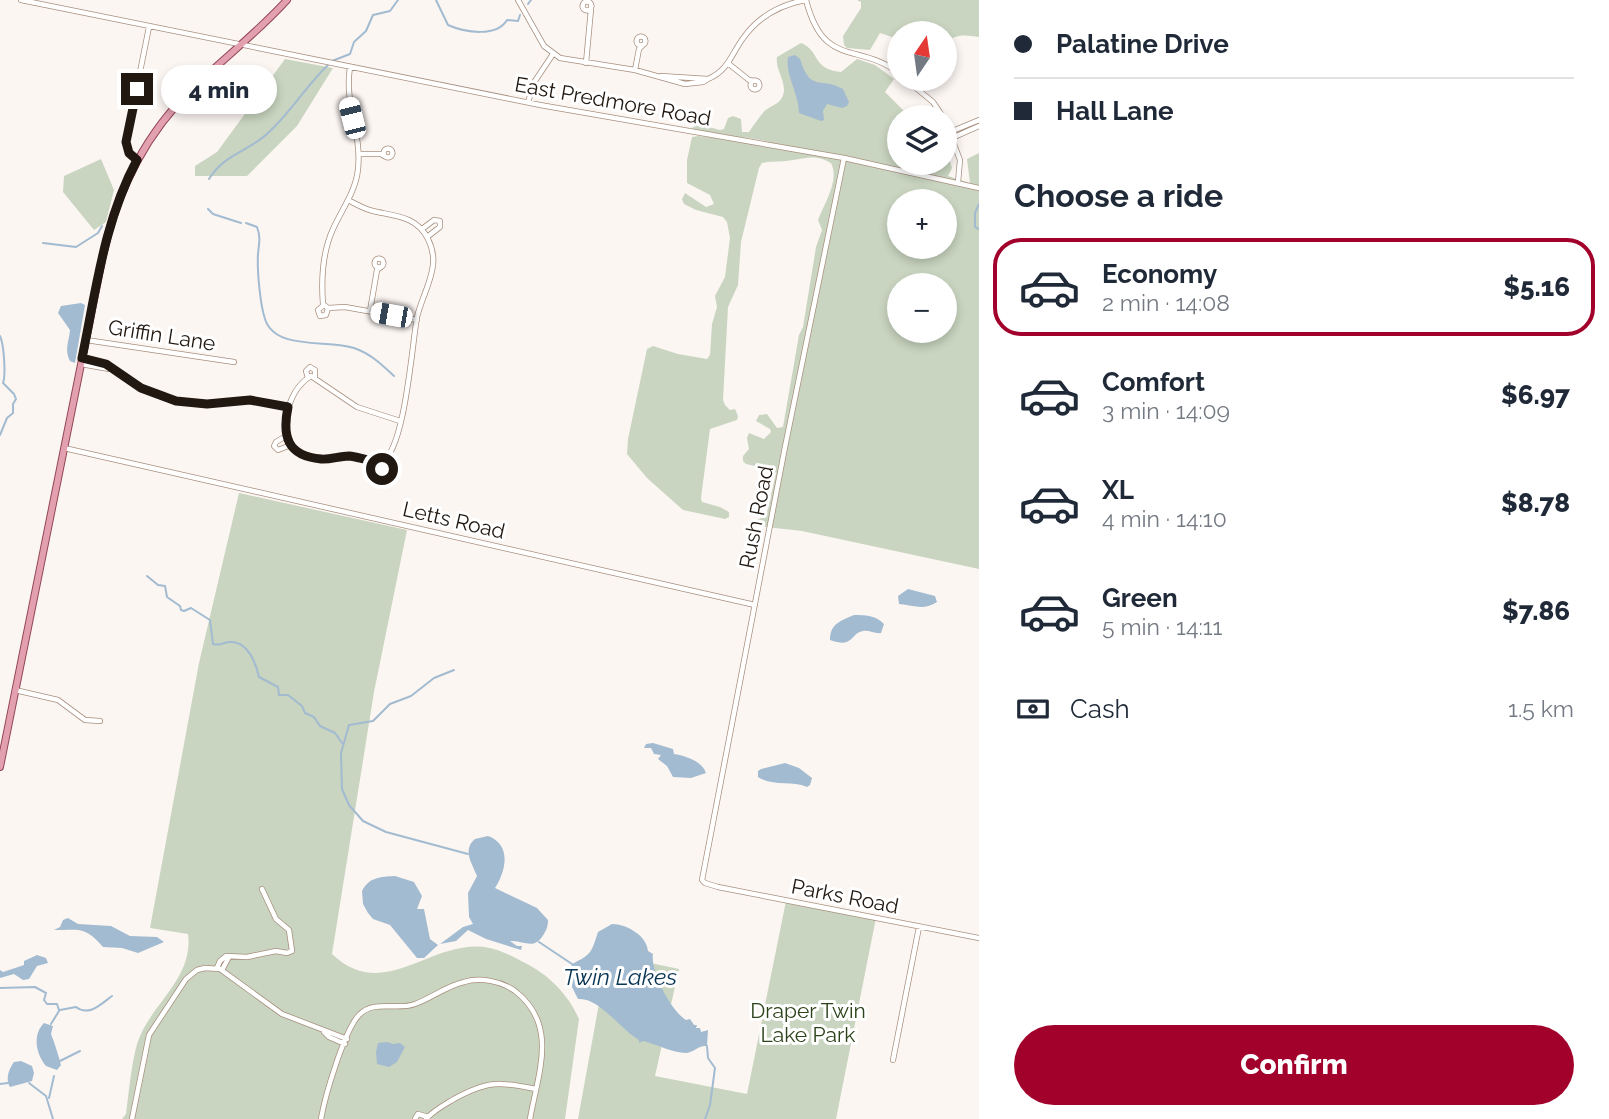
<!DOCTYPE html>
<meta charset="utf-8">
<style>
body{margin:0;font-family:Raleway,sans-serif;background:#f6f6f7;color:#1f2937;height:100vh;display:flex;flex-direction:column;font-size:26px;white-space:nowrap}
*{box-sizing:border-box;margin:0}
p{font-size:23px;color:#747a83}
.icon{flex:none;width:38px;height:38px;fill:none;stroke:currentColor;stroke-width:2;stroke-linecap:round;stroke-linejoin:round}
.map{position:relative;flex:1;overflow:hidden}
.details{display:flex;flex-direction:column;background:#fff;width:630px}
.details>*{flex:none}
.guide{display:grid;align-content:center;height:154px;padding:0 35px;background:#fff}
.needle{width:46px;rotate:13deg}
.fabs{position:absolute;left:887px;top:21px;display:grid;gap:14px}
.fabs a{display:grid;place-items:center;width:70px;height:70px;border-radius:50%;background:#fff;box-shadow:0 4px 10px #0003;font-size:35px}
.end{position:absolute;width:32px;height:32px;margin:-16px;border:9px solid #211811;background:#fff;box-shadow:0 0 0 4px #fff}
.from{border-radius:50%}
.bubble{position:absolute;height:49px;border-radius:24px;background:#fff;box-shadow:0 4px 10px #0003;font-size:23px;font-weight:800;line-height:49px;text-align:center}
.car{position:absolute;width:21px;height:42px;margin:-21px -10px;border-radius:9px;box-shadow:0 0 5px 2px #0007;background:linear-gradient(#fff 24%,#345 0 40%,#fff 0 76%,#345 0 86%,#fff 0)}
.guide b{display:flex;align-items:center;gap:24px;height:66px;font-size:26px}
.guide b+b{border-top:2px solid #e0e1e3}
.guide i{width:18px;height:18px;background:#1f2937}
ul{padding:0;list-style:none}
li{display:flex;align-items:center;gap:21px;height:98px;margin:0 14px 10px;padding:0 21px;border:4px solid transparent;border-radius:28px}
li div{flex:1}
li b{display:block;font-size:26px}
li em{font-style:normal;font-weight:800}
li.current{border-color:#a2012c}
li>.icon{width:63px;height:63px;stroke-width:1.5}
h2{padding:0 35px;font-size:32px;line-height:84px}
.pay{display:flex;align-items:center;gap:18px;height:77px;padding:0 35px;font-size:26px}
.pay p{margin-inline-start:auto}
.cta{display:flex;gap:14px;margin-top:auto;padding:14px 35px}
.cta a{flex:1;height:80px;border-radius:42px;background:#a2012c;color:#fff;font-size:28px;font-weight:800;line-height:80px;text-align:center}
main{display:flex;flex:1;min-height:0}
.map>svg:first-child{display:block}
.green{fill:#c9d5c0;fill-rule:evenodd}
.water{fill:#a2bbd0}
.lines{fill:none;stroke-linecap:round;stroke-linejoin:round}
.stream{stroke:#a2bbd0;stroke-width:2}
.minor-casing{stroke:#a78f7e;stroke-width:6}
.major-casing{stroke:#934755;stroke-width:8}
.minor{stroke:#fff;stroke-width:4.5}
.major{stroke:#e3a0af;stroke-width:6}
.route{stroke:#211811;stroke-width:9}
.labels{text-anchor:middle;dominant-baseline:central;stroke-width:6;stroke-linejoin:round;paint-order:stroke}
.street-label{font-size:21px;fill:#211811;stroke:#fff}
.park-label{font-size:21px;fill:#2c4218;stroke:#fff}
.water-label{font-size:23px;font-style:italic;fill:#063452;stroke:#fff}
</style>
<main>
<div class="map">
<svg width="979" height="1119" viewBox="0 0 979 1119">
<rect width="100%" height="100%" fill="#fcf6f3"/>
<!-- green -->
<path class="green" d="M857 0H979V37C966 35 955 33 945 44V33H900L899 41 895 38 880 33 870 50 847 48 844 45 843 36 861 8V2Z
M801 43C821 51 811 69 841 72L857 59 875 65 894 79 885 92 910 117H900V163H945V155H948L952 168 948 176 970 183 967 159 979 153V569L802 531 749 525 751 521 766 517 776 473 773 470 746 464 743 461V456L749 449 747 438 749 433 764 439 771 432 770 429 756 421 759 415 767 414 777 428 783 427 799 335 803 327 816 247 822 230 818 220C824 204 840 180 831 163 815 153 803 159 786 161 777 162 770 161 762 163L759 168 741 242 738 285 728 307 723 400 725 405 730 410 735 409 738 416 737 420 710 429 701 498 702 502 720 507 729 512V517L725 519 683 510 647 478 627 454 628 439 647 349 653 346 678 354 707 359 710 355 712 324 717 307 715 296 725 277 730 238 727 222 723 217 696 210 684 204 682 199 685 193 706 207 714 204 710 195 687 183V160L692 137 698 136 777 145C751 133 718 141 692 128L698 124 720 130 724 129 728 118 733 116 741 119 742 132H749C753 126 758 119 762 114 769 104 783 106 784 90 784 78 775 68 777 57ZM900 201H945V247H900ZM900 285H945V331H900Z
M285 59 333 68 297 126 247 176H195V166L217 152Z
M101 159 114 190 106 222 94 230 63 192 64 176Z
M239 493 407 530 374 692 332 954C384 1003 428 941 484 947 500 949 514 957 529 965 551 977 569 996 579 1019L565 1119H122L126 1114C129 1091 131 1066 137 1044 149 1005 194 979 188 934L150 928 199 663Z
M786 901 876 918 836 1119H578L608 954 679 969 655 1076 747 1094Z"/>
<!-- water -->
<path class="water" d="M795 55 800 59C811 93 819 76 843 89L849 102 847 106 842 108 827 104 823 111 824 120 821 121 799 113C799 94 785 75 788 57Z
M81 303 85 305 75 363 70 361C64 349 69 342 70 330L58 313 61 306Z
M908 589 935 596 937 602C924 611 913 605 899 604L898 596Z
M854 615C866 615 875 615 884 624L881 633C875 634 869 630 863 631 850 633 854 649 830 640 830 623 841 621 854 615Z
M653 743 673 749 674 754C686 756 702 761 706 773L691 778 673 777 667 766 658 759 661 755 654 754 651 748H644L646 744Z
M785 763 799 768 812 778 810 785 807 787C791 780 773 787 758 777V771L761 769Z
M488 836C513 845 505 873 495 888L537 908 548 920C548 927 546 931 542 937 533 950 523 940 510 941L517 946H522L521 950 486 939 468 930 456 941 440 944 463 927 473 924 469 917 468 893 477 876C472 863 462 850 475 839Z
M395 876 414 882 422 896 417 909H424L430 939 438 945 424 958H417L390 925 373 919 368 913 363 904 362 891C369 877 380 877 395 876Z
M68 918 78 924 111 926 130 936 157 937 164 942 138 953 122 948 103 947C85 926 80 930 54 930L60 927 63 920Z
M612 924C627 924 647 936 648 951L653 954C650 970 670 1010 686 1020L690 1019 694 1025H697L696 1028H700L701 1032 708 1030 707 1046C698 1045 695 1052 686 1053 672 1053 657 1044 643 1041L639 1043V1040C620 1029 599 997 578 999L568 979 572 964C592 954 591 953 598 932Z
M37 955 46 958 48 963 37 966 29 979 23 980 14 974 0 978V970L3 972 24 965V961Z
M44 1023 53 1026 51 1034C55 1044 58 1054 61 1065L57 1070 46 1066C36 1054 32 1035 44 1023Z
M387 1042 393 1044 400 1043 405 1047 397 1062 389 1067 377 1064 376 1052 378 1043Z
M21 1061 32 1066 34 1073 32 1081 10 1087C5 1079 9 1069 14 1062Z"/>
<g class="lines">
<!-- stream -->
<path class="stream" d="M436 0 448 25C466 33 497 37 507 20L518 21 520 15
M528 4 531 0
M332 61 350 54 354 42 366 31 373 15 390 11 398 0
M209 179C225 153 249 152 269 132 291 112 306 86 328 65
M979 204 975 213V227L979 229
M208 209 213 214 241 223
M246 223 257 227C261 238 259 243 258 254 257 270 260 304 265 319 275 351 328 339 354 348 371 354 381 364 394 376
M43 243 76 247 98 233 102 226
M0 336C4 345 6 375 3 383L14 394 16 399 13 404V413L7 418 0 435
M147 576 158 585 165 586 167 597 180 606 181 610 184 611 191 608 210 620 213 644C220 646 222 643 229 642 248 640 256 664 259 677L278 687 279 695H288L302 706 305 713 314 717 320 726 335 733 342 743
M454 670 434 678 411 696 390 704 373 721 349 725 341 753 342 789 349 805 363 821 386 832 468 854
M539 942 572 964
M0 988 35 987 46 993 44 1000 47 1004H57L59 1010
M60 1010 76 1007C89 1017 101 1004 112 996
M51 1024 59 1011
M60 1061 80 1051
M29 1083 46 1096 53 1119
M0 1084 8 1083
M49 1098 54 1076
M705 1119 710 1105 715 1068 708 1058 707 1046"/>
<defs>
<path id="minor" d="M21 0 540 105 844 158 979 188
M518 0 544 46 560 58 635 70 685 84 703 82 708 79 661 76
M806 0C824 70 859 41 900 74
M582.5 6a4.5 4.5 0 1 1 9 0a4.5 4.5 0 1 1-9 0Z
M636.5 41a4.5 4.5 0 1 1 9 0a4.5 4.5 0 1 1-9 0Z
M586 63 591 9
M729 64 749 80 754 81
M350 67C344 104 362 133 358 169 356 191 342 209 333 229 322 253 321 278 323 304L328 308 345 307 417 320
M635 70 639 49 643 45
M708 79C729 70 731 54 744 37 759 16 780 5 805 0
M905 79 933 102 943 117
M750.5 85a4.5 4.5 0 1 1 9 0a4.5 4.5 0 1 1-9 0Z
M528 102 535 81 553 54
M945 121 960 160 958 182
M950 132 979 120
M952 138 979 126
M383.5 153a4.5 4.5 0 1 1 9 0a4.5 4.5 0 1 1-9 0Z
M359 154H381L384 156
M844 158 785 447 702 880 705 883 718 887 979 938
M137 160 129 153 126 142 149 27
M348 200C356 204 364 209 373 211 394 216 417 216 428 239 432 247 434 256 433 265 431 283 421 300 417 317 412 345 405 449 382 462 371 461 360 457 350 456 340 456 331 459 322 459 298 459 281 441 286 416 290 400 296 385 311 376L357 407 400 421
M422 229 434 220 440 221V227L427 237
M374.5 263a4.5 4.5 0 1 1 9 0a4.5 4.5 0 1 1-9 0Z
M324 305 318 310 320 316 326 315 328 308
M370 311 377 270 381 267
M86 340 234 362
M82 358 106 364 141 388 176 401 207 404 250 400 288 407
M81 364 109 369
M308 378 306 371 310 367 315 370V377
M286 436 276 442 274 446 278 450 291 445
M64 448 755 605
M380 462 383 473 389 475 392 470 387 459
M15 690 58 700 85 720 100 721
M217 968 220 961 226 956 247 957 276 951 287 953 292 951 289 930 276 919 262 889
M222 970 229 957
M324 1032 329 1037 345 1044
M893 1060 919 927
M132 1119 149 1035 186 979 197 970 205 968 220 969 282 1014 347 1039
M321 1119C325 1096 344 1031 359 1015 374 999 397 1011 415 1004 432 998 446 986 464 982 480 977 501 981 515 991 559 1025 538 1073 530 1119
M415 1119 418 1114 428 1117
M426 1119C434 1110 444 1105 454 1099 489 1080 498 1082 536 1089"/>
<path id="major" d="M0 767 103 255C117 191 145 134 193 88 224 58 258 32 287 0"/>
</defs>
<!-- minor casing -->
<use href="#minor" class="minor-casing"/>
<!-- major casing -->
<use href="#major" class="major-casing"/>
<!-- minor -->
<use href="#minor" class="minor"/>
<!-- major -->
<use href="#major" class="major"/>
</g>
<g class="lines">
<!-- route -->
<path class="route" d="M137 89 126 142 129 153 137 160C104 221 96 291 82 358L106 364 141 388 176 401 207 404 250 400 288 407C282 436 287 456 321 459 330 460 339 456 349 456 361 457 376 465 387 459L392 472 387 475 382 469"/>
</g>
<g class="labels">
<!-- street labels -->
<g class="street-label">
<text transform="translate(613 101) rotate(10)">East Predmore Road</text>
<text transform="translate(162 335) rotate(9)">Griffin Lane</text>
<text transform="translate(756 517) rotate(-79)">Rush Road</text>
<text transform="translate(454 520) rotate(13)">Letts Road</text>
<text transform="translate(845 896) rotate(11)">Parks Road</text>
</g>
<!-- park labels -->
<g class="park-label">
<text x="808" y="1010">Draper Twin<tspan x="808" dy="24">Lake Park</tspan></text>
</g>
<!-- water labels -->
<g class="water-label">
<text x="620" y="976">Twin Lakes</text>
</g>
</g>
</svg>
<div class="fabs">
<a><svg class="needle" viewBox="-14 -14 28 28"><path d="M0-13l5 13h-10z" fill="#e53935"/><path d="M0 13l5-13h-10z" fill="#747a83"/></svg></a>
<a><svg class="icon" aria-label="layers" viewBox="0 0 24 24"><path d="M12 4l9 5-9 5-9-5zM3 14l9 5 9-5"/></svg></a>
<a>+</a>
<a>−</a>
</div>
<i class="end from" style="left:382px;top:469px"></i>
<i class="end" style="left:137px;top:89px"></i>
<div class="bubble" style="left:161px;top:65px;width:116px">4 min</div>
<i class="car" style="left:352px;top:118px;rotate:346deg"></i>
<i class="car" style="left:391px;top:315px;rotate:280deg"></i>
</div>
<section class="details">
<div class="guide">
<b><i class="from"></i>Palatine Drive</b>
<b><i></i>Hall Lane</b>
</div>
<h2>Choose a ride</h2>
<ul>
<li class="current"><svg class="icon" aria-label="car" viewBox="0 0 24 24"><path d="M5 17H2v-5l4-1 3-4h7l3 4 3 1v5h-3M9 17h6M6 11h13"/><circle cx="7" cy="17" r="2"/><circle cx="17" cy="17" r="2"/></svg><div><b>Economy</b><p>2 min · 14:08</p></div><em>$5.16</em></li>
<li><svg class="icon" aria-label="car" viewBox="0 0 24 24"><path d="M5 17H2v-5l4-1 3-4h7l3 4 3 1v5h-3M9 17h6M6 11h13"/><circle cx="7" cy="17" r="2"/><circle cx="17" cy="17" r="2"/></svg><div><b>Comfort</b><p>3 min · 14:09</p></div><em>$6.97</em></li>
<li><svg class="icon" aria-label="car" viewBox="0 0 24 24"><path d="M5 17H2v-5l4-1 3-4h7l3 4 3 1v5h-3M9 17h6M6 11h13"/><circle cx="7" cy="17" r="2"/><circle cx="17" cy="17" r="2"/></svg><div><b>XL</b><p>4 min · 14:10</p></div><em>$8.78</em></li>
<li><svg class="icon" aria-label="car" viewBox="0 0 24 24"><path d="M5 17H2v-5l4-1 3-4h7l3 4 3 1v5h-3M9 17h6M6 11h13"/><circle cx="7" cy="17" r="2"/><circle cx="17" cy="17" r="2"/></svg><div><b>Green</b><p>5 min · 14:11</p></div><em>$7.86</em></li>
</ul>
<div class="pay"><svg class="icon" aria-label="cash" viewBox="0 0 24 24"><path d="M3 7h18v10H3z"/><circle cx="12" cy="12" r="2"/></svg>Cash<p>1.5 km</p></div>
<div class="cta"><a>Confirm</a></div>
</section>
</main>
